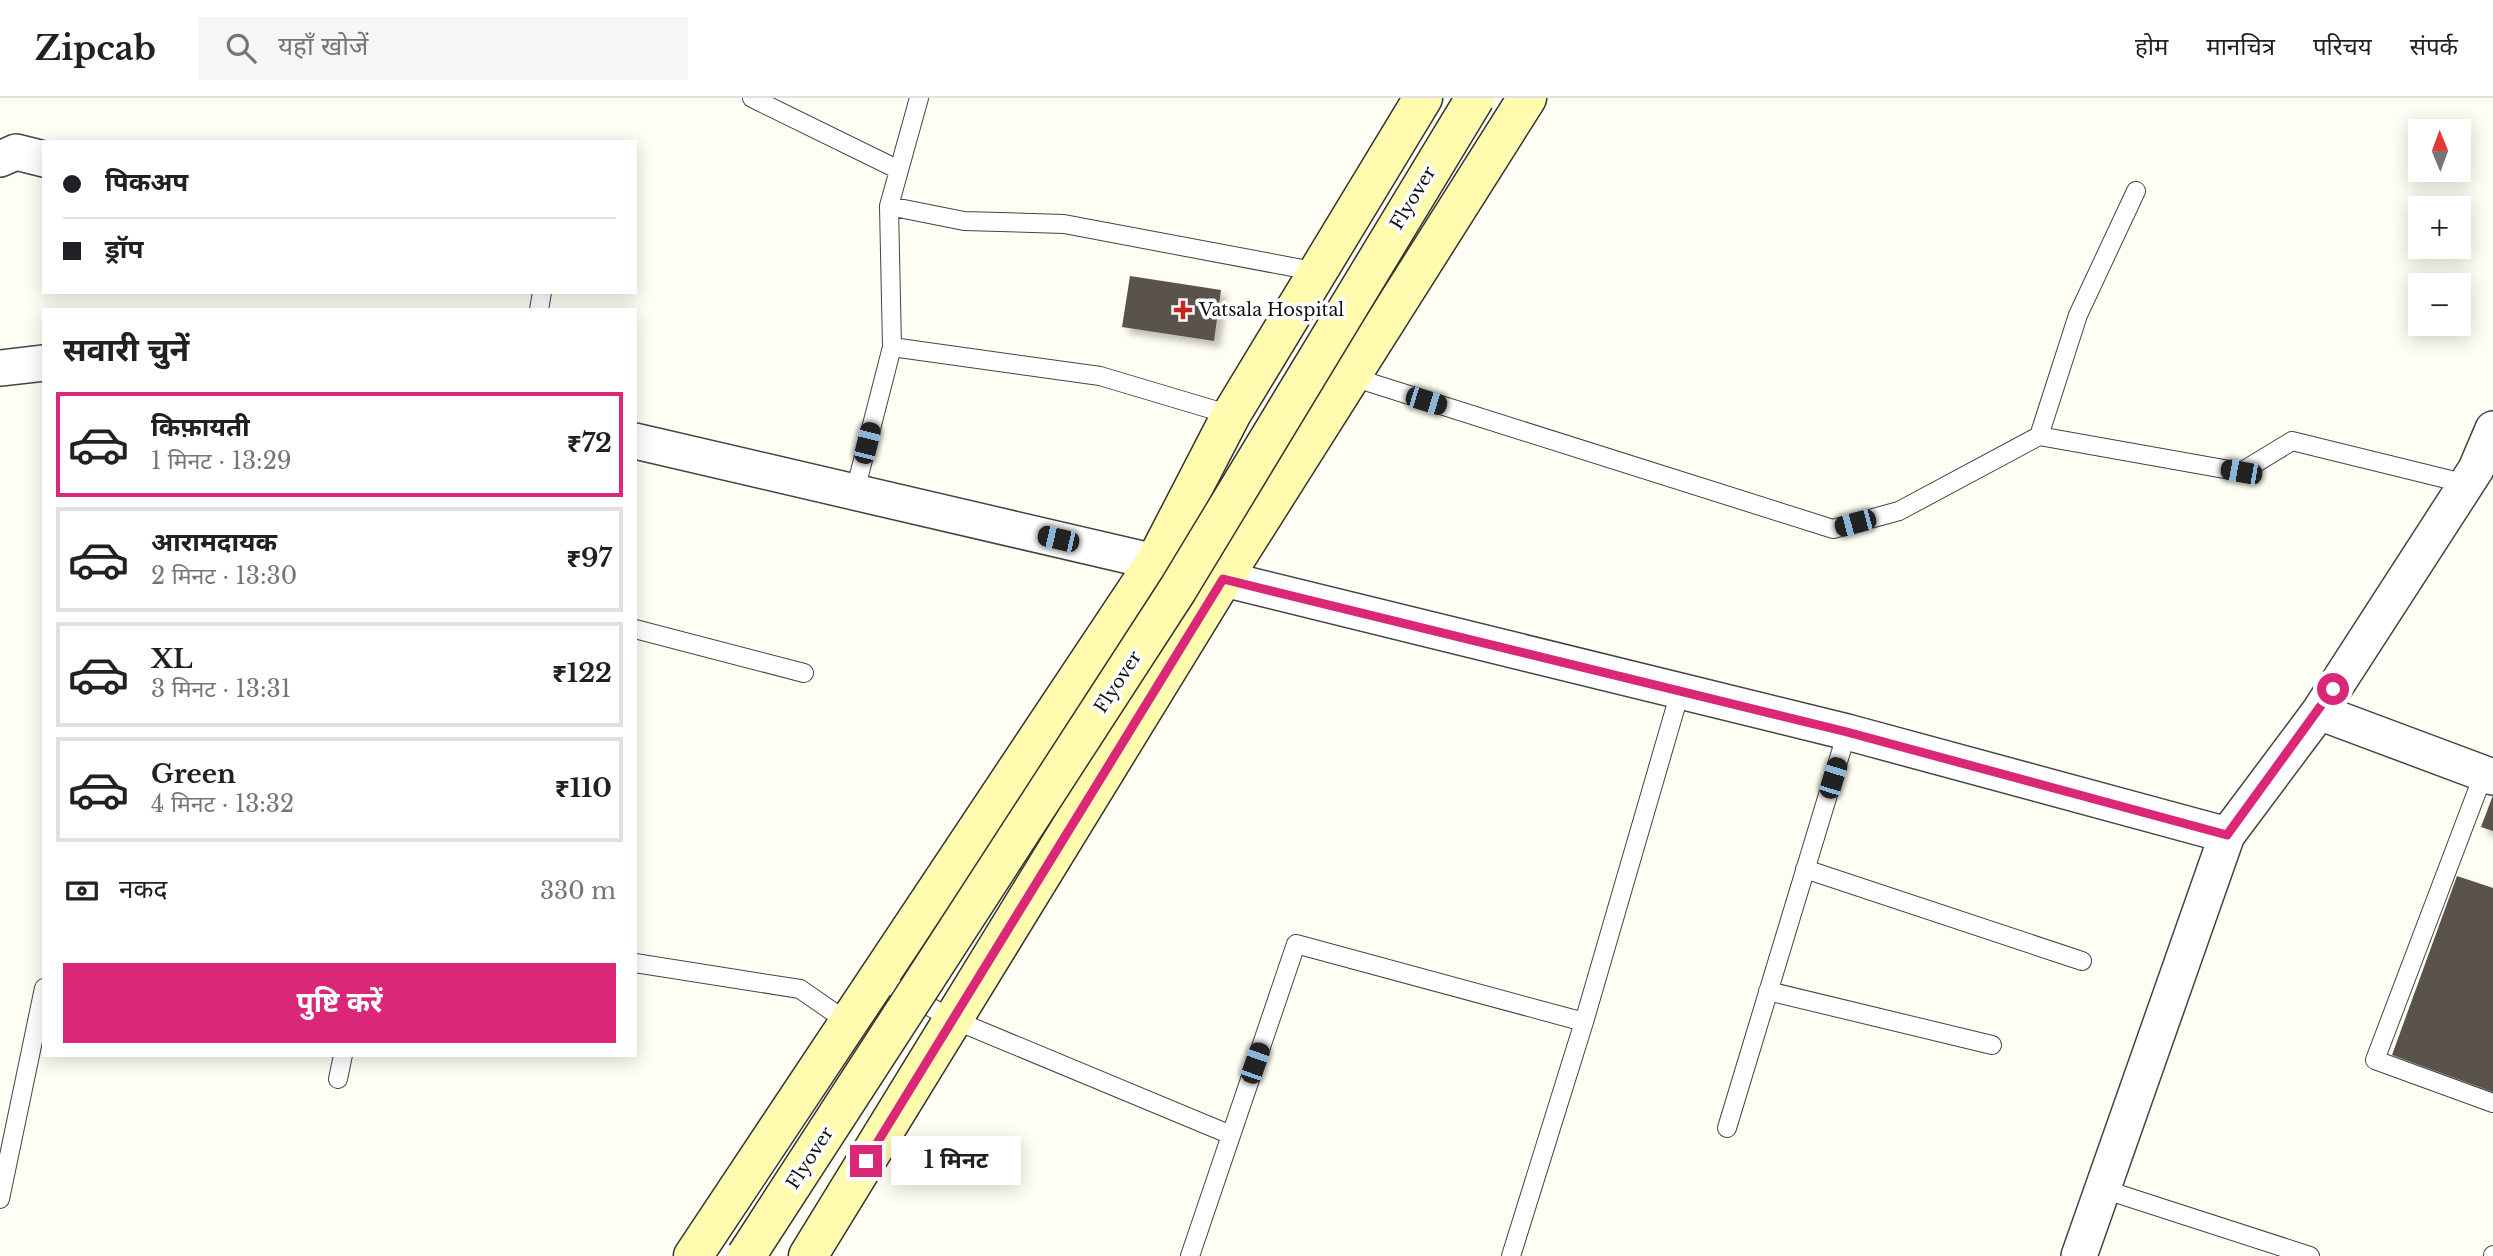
<!DOCTYPE html>
<html lang="hi">
<meta charset="utf-8">
<style>
body{margin:0;font-family:"Libre Baskerville","Noto Sans Devanagari",serif;background:#f6f6f6;color:#202124;height:100vh;display:flex;flex-direction:column;font-size:26px;white-space:nowrap}
*{box-sizing:border-box;margin:0}
p{font-size:23px;color:#757577}
.icon{flex:none;width:38px;height:38px;fill:none;stroke:currentColor;stroke-width:2;stroke-linecap:round;stroke-linejoin:round}
.map{position:relative;flex:1;overflow:hidden}
.sheet{position:absolute;left:42px;top:210px;width:595px;height:749px;display:flex;flex-direction:column;background:#fff;border-radius:0px;box-shadow:0 4px 18px #0003}
.sheet>*{flex:none}
.banner{position:absolute;left:42px;top:42px;width:595px;height:154px;border-radius:0px;box-shadow:0 4px 18px #0003;display:grid;align-content:center;height:154px;padding:0 21px;background:#fff}
.needle{width:46px;rotate:359deg}
.buttons{position:absolute;left:2408px;top:21px;display:grid;gap:14px}
.buttons a{display:grid;place-items:center;width:63px;height:63px;border-radius:0px;background:#fff;box-shadow:0 4px 18px #0003;font-size:35px}
.end{position:absolute;width:32px;height:32px;margin:-16px;border:9px solid #db2777;background:#fff;box-shadow:0 0 0 4px #fff}
.from{border-radius:50%}
.bubble{position:absolute;height:49px;border-radius:0px;background:#fff;box-shadow:0 4px 18px #0003;font-size:23px;font-weight:700;line-height:49px;text-align:center}
.car{position:absolute;width:21px;height:42px;margin:-21px -10px;border-radius:9px;box-shadow:0 0 5px 2px #0007;background:linear-gradient(#222 24%,#8ab4d8 0 40%,#222 0 76%,#8ab4d8 0 86%,#222 0)}
.banner b{display:flex;align-items:center;gap:24px;height:66px;font-size:26px}
.banner b+b{border-top:2px solid #e0e0e0}
.banner i{width:18px;height:18px;background:#202124}
ul{padding:0;list-style:none}
li{display:flex;align-items:center;gap:21px;height:105px;margin:0 14px 10px;padding:0 7px;border:4px solid #e0e0e0;border-radius:0px}
li div{flex:1}
li b{display:block;font-size:26px}
li em{font-style:normal;font-weight:700}
li.active{border-color:#db2777}
li>.icon{width:63px;height:63px;stroke-width:1.5}
h2{padding:0 21px;font-size:32px;line-height:84px}
.pay{display:flex;align-items:center;gap:18px;height:77px;padding:0 21px;font-size:26px}
.pay p{margin-inline-start:auto}
.cta{display:flex;gap:14px;margin-top:auto;padding:14px 21px}
.cta a{flex:1;height:80px;border-radius:0px;background:#db2777;color:#fff;font-size:28px;font-weight:700;line-height:80px;text-align:center}
header{display:flex;align-items:center;gap:42px;box-sizing:border-box;height:98px;padding:0 35px;background:#fff;border-bottom:2px solid #e0e0e0}
header strong{font-size:33px}
nav{display:flex;gap:38px;margin-inline-start:auto;font-size:24px}
.search{width:490px;height:63px;background:#f6f6f6;display:flex;align-items:center;gap:18px;box-sizing:border-box;padding:0 24px;border-radius:0px;color:#757577;font-size:26px}
.map>svg:first-child{display:block}
.building{fill:#5a534c;filter:url(#shadow)}
.lines{fill:none;stroke-linecap:round;stroke-linejoin:round}
.service-casing{stroke:#444;stroke-width:20}
.minor-casing{stroke:#444;stroke-width:38}
.secondary-casing{stroke:#333;stroke-width:41}
.service{stroke:#fff;stroke-width:18}
.minor{stroke:#fff;stroke-width:35}
.secondary{stroke:#fffbaf;stroke-width:38}
.secondary-bridge-casing{stroke:#333;stroke-width:41;stroke-linecap:butt}
.secondary-bridge{stroke:#fffbaf;stroke-width:38}
.route{stroke:#db2777;stroke-width:9}
.poi-dot{fill:#ca221f;stroke:#fff;stroke-width:2.5}
.labels{text-anchor:middle;dominant-baseline:central;stroke-width:7;stroke-linejoin:round;paint-order:stroke}
.street-label{font-size:18px;fill:#111;stroke:#fff}
.poi-label{font-size:18px;fill:#111;stroke:#fff;text-anchor:start}
</style>
<header>
<strong>Zipcab</strong>
<div class="search"><svg class="icon" aria-label="search" viewBox="0 0 24 24"><circle cx="10" cy="10" r="6"/><path d="M15 15l6 6"/></svg>यहाँ खोजें</div>
<nav><a>होम</a><a>मानचित्र</a><a>परिचय</a><a>संपर्क</a></nav>
</header>
<div class="map">
<svg width="2493" height="1158" viewBox="0 0 2493 1158">
<defs>
<filter id="shadow"><feDropShadow dx="6" dy="6" stdDeviation="3.5" flood-color="#0004"/></filter>
</defs>
<rect width="100%" height="100%" fill="#fffef4"/>
<!-- building -->
<path class="building" d="M1130 178 1221 192 1214 243 1122 229Z
M2493 697V733L2481 729Z
M2457 778 2493 790V994L2392 957Z"/>
<g class="lines">
<defs>
<path id="service" d="M752 0 899 72
M889 108 964 123 1064 126 1308 172H1318
M539 212 542 194
M892 249 1100 278 1231 317
M1349 278 1833 431 1899 413 2039 338 2241 374 2292 343 2467 386
M2039 338 2078 217 2136 93
M855 393 892 249 889 108 919 0
M635 531 804 575
M2484 675 2375 962 2493 1005
M1805 771 2082 863
M635 865 800 891 849 925
M878 880 952 921 1231 1037
M1768 893 1992 947
M338 981 343 957
M1727 1030 1847 634
M2103 1091 2310 1158
M0 1101 44 890
M1190 1158 1296 846 1584 924
M1511 1158 1584 924 1680 594
M2493 1158V1157"/>
<path id="minor" d="M0 61 16 54 44 61
M0 270 44 265
M635 343 1155 464 1847 634 2227 737
M2319 614 2493 679
M2079 1158 2227 737 2319 614 2476 371 2493 331"/>
<path id="secondary" d="M693 1158 1155 464 1231 317 1423 0
M808 1158 1223 481 1527 0"/>
</defs>
<!-- service casing -->
<use href="#service" class="service-casing"/>
<!-- minor casing -->
<use href="#minor" class="minor-casing"/>
<!-- secondary casing -->
<use href="#secondary" class="secondary-casing"/>
<!-- service -->
<use href="#service" class="service"/>
<!-- minor -->
<use href="#minor" class="minor"/>
<!-- secondary -->
<use href="#secondary" class="secondary"/>
<defs>
<path id="secondary-bridge" d="M746 1158 1178 491 1475 0"/>
</defs>
<!-- secondary-bridge casing -->
<use href="#secondary-bridge" class="secondary-bridge-casing"/>
<!-- secondary-bridge -->
<use href="#secondary-bridge" class="secondary-bridge"/>
</g>
<g class="lines">
<!-- route -->
<path class="route" d="M866 1063 1223 481 1847 634 2227 737 2333 591"/>
</g>
<!-- markers -->
<path class="poi-dot" d="M1179.5 201.5h7v7h7v7h-7v7h-7v-7h-7v-7h7z"/>
<g class="labels">
<!-- street labels -->
<g class="street-label">
<text transform="translate(1413 100) rotate(-59)">Flyover</text>
<text transform="translate(1118 584) rotate(-57)">Flyover</text>
<text transform="translate(810 1060) rotate(-57)">Flyover</text>
</g>
<!-- poi labels -->
<g class="poi-label">
<text x="1199" y="212">Vatsala Hospital</text>
</g>
</g>
</svg>
<div class="buttons">
<a><svg class="needle" viewBox="-14 -14 28 28"><path d="M0-13l5 13h-10z" fill="#e53935"/><path d="M0 13l5-13h-10z" fill="#757577"/></svg></a>
<a>+</a>
<a>−</a>
</div>
<i class="end from" style="left:2333px;top:591px"></i>
<i class="end" style="left:866px;top:1063px"></i>
<div class="bubble" style="left:891px;top:1038px;width:130px">1 मिनट</div>
<i class="car" style="left:1426px;top:303px;rotate:107deg"></i>
<i class="car" style="left:867px;top:345px;rotate:14deg"></i>
<i class="car" style="left:2241px;top:374px;rotate:280deg"></i>
<i class="car" style="left:1855px;top:425px;rotate:255deg"></i>
<i class="car" style="left:1058px;top:441px;rotate:283deg"></i>
<i class="car" style="left:1833px;top:680px;rotate:17deg"></i>
<i class="car" style="left:1255px;top:965px;rotate:19deg"></i>
<div class="banner">
<b><i class="from"></i>पिकअप</b>
<b><i></i>ड्रॉप</b>
</div>
<section class="sheet">
<h2>सवारी चुनें</h2>
<ul>
<li class="active"><svg class="icon" aria-label="car" viewBox="0 0 24 24"><path d="M5 17H2v-5l4-1 3-4h7l3 4 3 1v5h-3M9 17h6M6 11h13"/><circle cx="7" cy="17" r="2"/><circle cx="17" cy="17" r="2"/></svg><div><b>किफ़ायती</b><p>1 मिनट · 13:29</p></div><em>₹72</em></li>
<li><svg class="icon" aria-label="car" viewBox="0 0 24 24"><path d="M5 17H2v-5l4-1 3-4h7l3 4 3 1v5h-3M9 17h6M6 11h13"/><circle cx="7" cy="17" r="2"/><circle cx="17" cy="17" r="2"/></svg><div><b>आरामदायक</b><p>2 मिनट · 13:30</p></div><em>₹97</em></li>
<li><svg class="icon" aria-label="car" viewBox="0 0 24 24"><path d="M5 17H2v-5l4-1 3-4h7l3 4 3 1v5h-3M9 17h6M6 11h13"/><circle cx="7" cy="17" r="2"/><circle cx="17" cy="17" r="2"/></svg><div><b>XL</b><p>3 मिनट · 13:31</p></div><em>₹122</em></li>
<li><svg class="icon" aria-label="car" viewBox="0 0 24 24"><path d="M5 17H2v-5l4-1 3-4h7l3 4 3 1v5h-3M9 17h6M6 11h13"/><circle cx="7" cy="17" r="2"/><circle cx="17" cy="17" r="2"/></svg><div><b>Green</b><p>4 मिनट · 13:32</p></div><em>₹110</em></li>
</ul>
<div class="pay"><svg class="icon" aria-label="cash" viewBox="0 0 24 24"><path d="M3 7h18v10H3z"/><circle cx="12" cy="12" r="2"/></svg>नकद<p>330 m</p></div>
<div class="cta"><a>पुष्टि करें</a></div>
</section>
</div>
